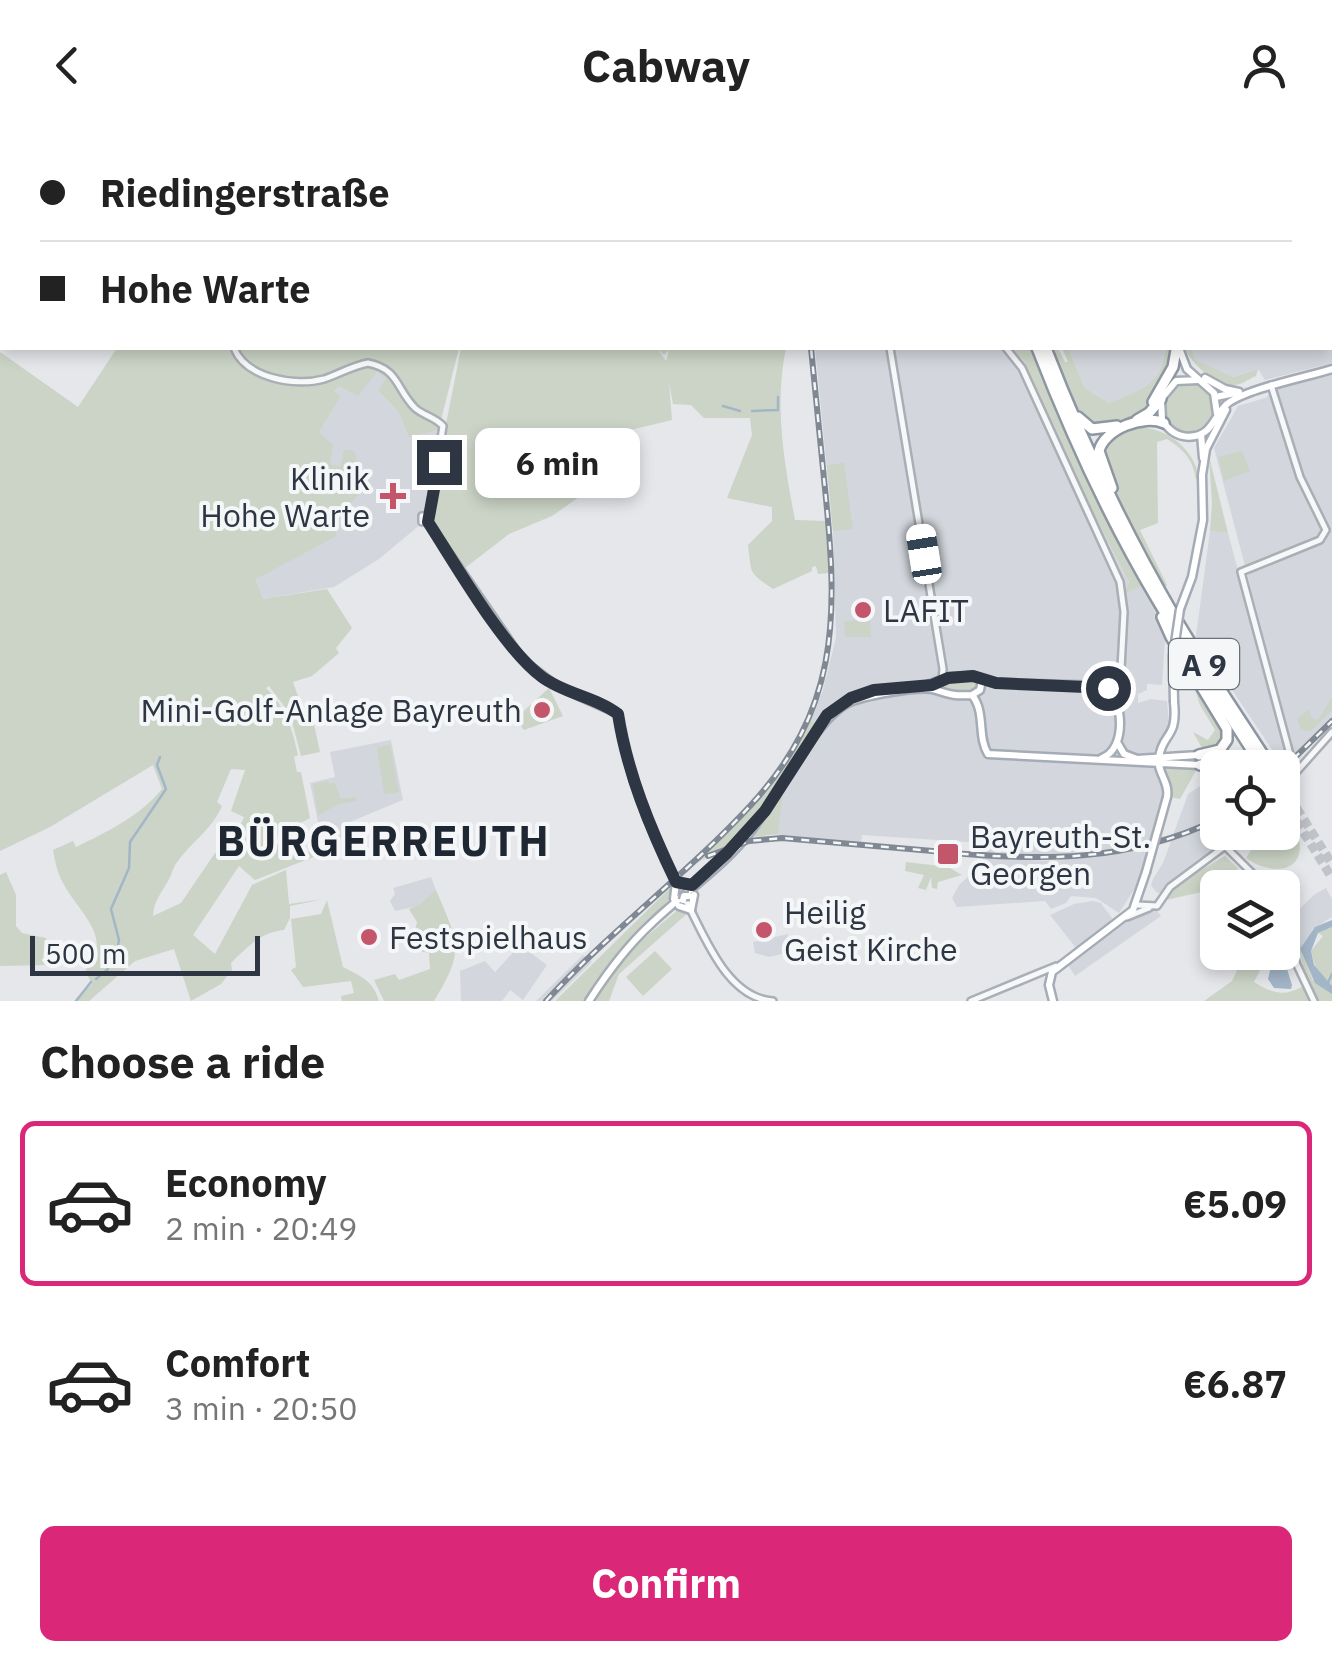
<!DOCTYPE html>
<meta charset="utf-8">
<style>
body{margin:0;font-family:"IBM Plex Sans",sans-serif;background:#f2f2f2;color:#222;height:100vh;display:flex;flex-direction:column;font-size:38px;white-space:nowrap}
*{box-sizing:border-box;margin:0}
p{font-size:32px;color:#767676}
.icon{flex:none;width:55px;height:55px;fill:none;stroke:currentColor;stroke-width:2;stroke-linecap:round;stroke-linejoin:round}
.map{position:relative;height:871px;overflow:hidden}
.drawer{display:flex;flex-direction:column;background:#fff;flex:1}
.drawer>*{flex:none}
.banner{position:absolute;left:0px;top:0px;width:1332px;height:220px;box-shadow:0 5px 15px #0003;display:grid;align-content:center;height:220px;padding:0 40px;background:#fff}
.fabs{position:absolute;left:1200px;top:620px;display:grid;gap:20px}
.fabs a{display:grid;place-items:center;width:100px;height:100px;border-radius:15px;background:#fff;box-shadow:0 5px 15px #0003;font-size:50px}
.scale{position:absolute;left:30px;bottom:25px;width:230px;box-sizing:border-box;padding-left:10px;border:5px solid #2d3642;border-top:0;font-size:28px;line-height:35px;white-space:nowrap;color:#2d3642;-webkit-text-stroke:8px #f4f6f8;paint-order:stroke}
.end{position:absolute;width:45px;height:45px;margin:-22px;border:12px solid #2d3642;background:#fff;box-shadow:0 0 0 5px #fff}
.from{border-radius:50%}
.bubble{position:absolute;height:70px;border-radius:15px;background:#fff;box-shadow:0 5px 15px #0003;font-size:32px;font-weight:700;line-height:70px;text-align:center}
.car{position:absolute;width:30px;height:60px;margin:-30px -15px;border-radius:12px;box-shadow:0 0 8px 2px #0007;background:linear-gradient(#fff 24%,#345 0 40%,#fff 0 76%,#345 0 86%,#fff 0)}
.banner b{display:flex;align-items:center;gap:35px;height:95px;font-size:38px}
.banner b+b{border-top:2px solid #e0e0e0}
.banner i{width:25px;height:25px;background:#222}
ul{padding:0;list-style:none}
li{display:flex;align-items:center;gap:30px;height:165px;margin:0 20px 15px;padding:0 20px;border:5px solid transparent;border-radius:15px}
li div{flex:1}
li b{display:block;font-size:38px}
li em{font-style:normal;font-weight:700}
li.current{border-color:#db2777}
li>.icon{width:90px;height:90px;stroke-width:1.5}
h2{padding:0 40px;font-size:45px;line-height:120px}
.button{display:flex;gap:20px;margin-top:auto;padding:20px 40px}
.button a{flex:1;height:115px;border-radius:15px;background:#db2777;color:#fff;font-size:40px;font-weight:700;line-height:115px;text-align:center}
header{display:flex;justify-content:space-between;align-items:center;height:130px;padding:0 40px;background:#fff;font-size:45px;font-weight:700}
.map>svg:first-child{display:block}
.built{fill:#d3d7dd}
.green{fill:#cbd4c6;fill-rule:evenodd}
.water{fill:#a3b6c8}
.lines{fill:none;stroke-linecap:round;stroke-linejoin:round}
.stream{stroke:#a3b6c8;stroke-width:2.5}
.highway-tunnel{stroke:#c0c4c9;stroke-width:9;stroke-dasharray:9 4.5;stroke-linecap:butt}
.minor-casing{stroke:#aaaeb5;stroke-width:10}
.major-casing{stroke:#a5acb6;stroke-width:11}
.highway-casing{stroke:#8d96a1;stroke-width:14}
.minor{stroke:#f7f8fa;stroke-width:5}
.major{stroke:#fff;stroke-width:6}
.highway{stroke:#fff;stroke-width:9}
.rail-casing{stroke:#7f8893;stroke-width:6}
.rail{stroke:#f4f6f8;stroke-width:2.5;stroke-dasharray:8;stroke-linecap:butt}
.minor-bridge-casing{stroke:#aaaeb5;stroke-width:10;stroke-linecap:butt}
.major-bridge-casing{stroke:#a5acb6;stroke-width:11;stroke-linecap:butt}
.minor-bridge{stroke:#f7f8fa;stroke-width:5}
.major-bridge{stroke:#fff;stroke-width:6}
.route{stroke:#2d3642;stroke-width:12}
.poi-dot{fill:#c4566b;stroke:#f4f6f8;stroke-width:4}
.labels{text-anchor:middle;dominant-baseline:central;stroke-width:8;stroke-linejoin:round;paint-order:stroke}
.shield{fill:#f4f6f8;stroke:#697079;stroke-width:2.5}
.shield-label{font-size:30px;font-weight:bold;fill:#2d3642}
.poi-label{font-size:32px;fill:#2d3642;stroke:#f4f6f8;text-anchor:start}
.district-label{font-size:42px;font-weight:bold;letter-spacing:2.5px;fill:#1f2733;stroke:#f4f6f8}
</style>
<header><svg class="icon" aria-label="back" viewBox="0 0 24 24"><path d="M15 5l-7 7 7 7"/></svg>Cabway<svg class="icon" aria-label="person" viewBox="0 0 24 24"><circle cx="12" cy="8" r="4"/><path d="M4 21q1-7 8-7t8 7"/></svg></header>
<div class="map">
<svg width="1332" height="871" viewBox="0 0 1332 871">
<rect width="100%" height="100%" fill="#e5e7eb"/>
<!-- built -->
<path class="built" d="M1156 0H1332V233L1265 250 1258 239 1234 247 1194 230 1191 218H1330V2Z
M815 218H1012L1024 231 1085 367 1129 452 1126 464 1141 455 1168 507 1165 509 1162 555 1147 554V560L1138 564V573L1151 569 1167 571 1169 592 1166 607 1154 620 1156 641 1166 663 1149 716 1078 727 1020 728 982 725V713L862 705 861 713 742 701 794 623 822 563 836 508 833 402Z
M1068 218H1166L1164 234 1152 256 1109 273 1085 258Z
M1332 241V588L1295 626 1214 318 1238 276 1265 268 1279 258Z
M377 242 387 248 378 261 398 281 409 306 442 299 426 381 420 387 421 394 379 429 334 457 263 469 256 448 337 406 333 392 359 349 341 336 330 334 318 303 340 267 335 263 339 256Z
M1210 401 1228 403 1288 628 1281 633 1196 506Z
M391 610 403 670 345 694 350 707 323 716 310 653 335 647 330 622Z
M1217 645 1218 702 1236 703 1162 764 1156 762 1151 755 1153 749 1163 733 1188 664Z
M1147 719 1139 752 1119 783 1096 768 1071 766 1066 773 1051 779 1045 771 957 777 952 768 959 755 980 736 982 728 1052 731Z
M431 747 436 760 419 776 395 781 390 771 395 764 393 758Z
M1326 758 1332 769V787L1313 799 1303 816 1297 809 1289 789 1315 764Z
M1093 771 1101 773 1114 791 1076 818 1050 785 1074 774Z
M1147 781H1157L1161 786 1075 846 1068 835 1128 791Z
M788 804 786 823 769 827 755 823 753 812Z
M520 815 547 835 523 870 510 860 502 871H461L460 841 485 831 495 842Z
M583 825 592 832 552 871H536Z"/>
<!-- green -->
<path class="green" d="M136 0H613L615 2H138Z
M117 218H228C237 241 290 257 314 252 332 248 351 240 369 234L391 244 422 288V285L437 292 442 299 409 307 398 281 378 261 386 248 377 242 358 266 339 256 335 262 341 266 319 302 333 315 330 334 341 336 344 320 355 321 359 348 371 351 333 392 337 406 256 449 263 469 327 459 352 498 336 518 339 523 312 546 293 552 308 594H314L320 622 301 626 290 584 269 556 266 558C286 578 292 598 298 625L294 627 297 642H301L310 688 279 704 274 715 288 710 316 726 255 750 239 736 193 805 215 824 252 755 286 740 289 774 324 769 290 776V788L284 800C261 802 247 817 231 833L232 840 221 854 191 871 174 819 135 831 89 871H74L92 854 85 841C116 807 78 783 62 751 57 741 55 731 53 720L73 711 76 717C107 702 140 686 162 659L153 635 50 697 0 721V222L78 277ZM231 639 245 640 231 681 244 687 227 726 215 723 181 773 153 786C154 770 161 764 168 751 172 745 172 738 178 731 194 709 210 702 222 676L217 672Z
M236 218H459L441 290C435 287 425 284 419 280 399 265 401 236 371 231 355 229 341 241 327 246 297 256 250 246 236 218Z
M461 218H657L666 231 669 220 664 225 657 218H786C774 276 784 332 795 390L826 391 830 443 818 444 816 436 812 437V441L773 459C747 441 752 444 748 415L772 391V377L727 368 752 305 750 288H704L691 275 673 274 669 252 672 290 622 302 626 334 552 386 509 404 465 438 428 386Z
M1012 218H1033L1123 417 1169 507 1141 456 1125 464 1129 452 1085 367 1024 231Z
M1050 218H1058L1065 232H1068L1062 218H1068L1085 258 1109 273C1142 259 1161 257 1166 218H1171C1175 236 1158 270 1144 282 1132 292 1113 295 1098 297L1080 288Z
M1185 218H1191L1195 230 1234 247 1258 239 1256 246C1250 248 1246 252 1240 254 1220 261 1191 234 1185 218Z
M1163 278a26 26 0 1 1 52 0a26 26 0 1 1-52 0Z
M1137 297C1168 298 1193 318 1199 347L1196 350C1193 329 1184 320 1167 309L1157 312 1158 393 1140 400 1167 455 1164 458 1124 382 1102 321 1113 304Z
M1242 321 1250 341 1224 351 1218 327Z
M1209 326 1228 403 1210 401 1212 373Z
M844 333 853 399 833 401 827 335Z
M870 490 871 507H845L844 491Z
M1191 547C1205 567 1234 593 1218 617L1203 620 1193 602 1208 610 1215 600 1200 575Z
M972 549 980 556 974 562H945L942 558 947 550Z
M549 558 563 586 524 600 515 589Z
M1332 567V580L1311 601 1301 600 1297 589 1308 579 1312 588 1318 590Z
M810 591 816 593 753 690 731 713 685 740C734 694 777 650 810 591Z
M390 614 399 662 384 664 377 618Z
M1161 637H1198L1180 669 1170 667 1171 658Z
M328 651 329 654 335 653 341 669 356 667 357 671 338 674 318 686 313 654Z
M783 662 778 704 754 707Z
M1283 679C1289 690 1300 705 1300 718 1298 748 1261 740 1246 728L1262 703 1282 702Z
M1225 726 1238 738 1228 757 1218 758 1217 769 1206 761 1166 770 1179 753Z
M906 732 948 737 962 745 938 752 937 759 932 758 931 747 926 760 918 758 924 745 905 741Z
M6 742 16 765V796L22 803 46 808 47 835 0 836V745Z
M672 756 671 768 633 805 584 871H555Z
M436 760C459 814 465 820 434 871H384L374 850 395 844 399 850 430 839 429 823 420 821 415 801 417 792 409 779 419 775Z
M327 770 343 837C359 845 374 851 379 871H342L341 866 354 863 351 851 303 857 291 840 296 837 291 789 321 784Z
M680 778 689 782 619 844 609 871H592L627 823Z
M1332 797V856L1316 840 1311 821 1323 806 1318 803Z
M1297 809 1303 816 1300 820 1313 850 1332 864V871H1317L1308 858Z
M655 821 672 839 643 866 626 847Z
M1246 822 1269 823 1254 852C1272 863 1283 867 1302 857L1312 871H1204L1232 851Z"/>
<!-- water -->
<path class="water" d="M1332 790V797L1318 803 1311 821 1314 835 1332 856V864L1315 853 1300 819 1315 797Z
M1283 812V826L1292 855 1291 859 1274 858 1268 849 1273 828 1282 822Z"/>
<g class="lines">
<!-- stream -->
<path class="stream" d="M981 0 982 2
M554 2 556 0
M836 2 840 0
M723 276 740 281
M752 281 778 280V267
M116 827 119 810 111 779 129 738 130 712 166 659 157 635 160 627
M96 849 108 839
M1326 857 1332 844
M76 871 91 852"/>
<!-- highway-tunnel -->
<path class="highway-tunnel" d="M1262 623 1271 638
M1282 655 1332 734
M1282 668 1332 748"/>
<defs>
<path id="minor" d="M132 0 135 2
M869 2V0
M234 218C246 248 295 257 324 249 339 244 352 236 368 233 399 239 396 259 415 278 424 286 435 287 443 296L428 392
M890 218 943 539 942 550
M1006 218 1022 238 1120 452 1124 482 1119 576
M1271 255 1300 347 1326 400 1320 410 1241 442 1295 643
M422 392V386L428 385
M428 392 523 530 560 558 618 584C626 639 647 695 673 745
M1282 658 1332 602
M1226 717 1267 758
M685 769C704 804 726 868 773 871
M1137 775 1157 776 1170 757 1244 702
M1282 784 1297 835 1314 871
M1127 787 1149 778
M971 871 1056 836"/>
<path id="major" d="M1109 2 1110 0
M1179 218 1187 239 1214 263 1217 284
M1205 248 1225 259 1239 262
M1198 250 1176 251 1161 269 1162 290C1169 301 1180 309 1195 306 1212 303 1215 285 1227 274 1245 259 1307 247 1332 239
M1216 267 1239 262
M1201 304 1203 328
M1180 479 1192 447 1203 390 1202 345 1206 319 1226 280
M925 556 948 547 973 546 996 553 1105 556C1124 569 1127 619 1102 628
M972 565C986 582 977 607 988 624L1200 635
M972 565 980 560 982 550
M852 568 883 560
M1117 612 1124 624 1137 629 1199 625
M1167 667C1170 652 1156 642 1159 627 1163 602 1178 609 1174 572
M689 758 709 740
M674 769 676 752 691 755
M679 776 691 780 694 765
M589 871C607 843 626 817 651 794 684 762 722 738 751 701 776 668 813 593 846 574 861 566 921 555 936 560 951 565 955 566 972 565
M1053 871 1049 855 1052 842 1133 780 1146 742"/>
<path id="highway" d="M966 0 967 2
M974 0 975 2
M1037 218C1070 303 1109 389 1156 468 1190 526 1227 581 1263 638
M1046 218C1082 311 1125 401 1175 487 1202 533 1233 578 1262 623
M1153 272 1173 237 1176 220
M1078 287 1092 299 1117 296
M1137 290 1149 283 1161 269
M1112 358 1099 321C1104 299 1144 284 1164 293
M1162 487 1171 507 1227 599V610L1220 620 1199 625
M1200 635C1222 634 1238 620 1258 636"/>
</defs>
<!-- minor casing -->
<use href="#minor" class="minor-casing"/>
<!-- major casing -->
<use href="#major" class="major-casing"/>
<!-- highway casing -->
<use href="#highway" class="highway-casing"/>
<!-- minor -->
<use href="#minor" class="minor"/>
<!-- major -->
<use href="#major" class="major"/>
<!-- highway -->
<use href="#highway" class="highway"/>
<defs>
<path id="rail" d="M790 0V2
M1282 640 1332 591
M708 726 749 711 782 708C836 713 889 717 942 722 1039 731 1128 733 1218 689
M546 871C610 801 686 745 750 676 838 581 838 490 826 369 821 319 816 268 811 218"/>
</defs>
<!-- rail casing -->
<use href="#rail" class="rail-casing"/>
<!-- rail -->
<use href="#rail" class="rail"/>
<defs>
<path id="minor-bridge" d="M673 745 676 752"/>
<path id="major-bridge" d="M1174 572 1173 526 1180 479
M1146 742 1167 667
M683 770 684 766H689"/>
</defs>
<!-- minor-bridge casing -->
<use href="#minor-bridge" class="minor-bridge-casing"/>
<!-- major-bridge casing -->
<use href="#major-bridge" class="major-bridge-casing"/>
<!-- minor-bridge -->
<use href="#minor-bridge" class="minor-bridge"/>
<!-- major-bridge -->
<use href="#major-bridge" class="major-bridge"/>
</g>
<g class="lines">
<!-- route -->
<path class="route" d="M439 332 428 392C456 435 503 518 542 547 565 564 596 567 618 584 627 642 650 698 676 752L692 755 727 723 765 681 827 585 851 568 874 560 932 555 948 548 973 546 996 553 1108 558"/>
</g>
<!-- markers -->
<g class="poi-dot">
<path d="M388 351h10v10h10v10h-10v10h-10v-10h-10v-10h10z"/>
<circle cx="863" cy="480" r="10"/>
<circle cx="542" cy="580" r="10"/>
<rect x="936" y="712" width="24" height="24" rx="5"/>
<circle cx="764" cy="800" r="10"/>
<circle cx="369" cy="807" r="10"/>
</g>
<g class="labels">
<!-- shield labels -->
<rect class="shield" x="1169" y="509" width="70" height="50" rx="8"/>
<g class="shield-label">
<text x="1204" y="534">A 9</text>
</g>
<!-- poi labels -->
<g class="poi-label">
<text x="370" y="348" text-anchor="end">Klinik<tspan x="370" dy="37">Hohe Warte</tspan></text>
<text x="883" y="480">LAFIT</text>
<text x="522" y="580" text-anchor="end">Mini-Golf-Anlage Bayreuth</text>
<text x="970" y="706">Bayreuth-St.<tspan x="970" dy="37">Georgen</tspan></text>
<text x="784" y="782">Heilig<tspan x="784" dy="37">Geist Kirche</tspan></text>
<text x="389" y="807">Festspielhaus</text>
</g>
<!-- district labels -->
<g class="district-label">
<text x="384" y="710">BÜRGERREUTH</text>
</g>
</g>
</svg>
<div class="fabs">
<a><svg class="icon" aria-label="locate" viewBox="0 0 24 24"><circle cx="12" cy="12" r="6"/><path d="M12 2v4M12 18v4M2 12h4M18 12h4"/></svg></a>
<a><svg class="icon" aria-label="layers" viewBox="0 0 24 24"><path d="M12 4l9 5-9 5-9-5zM3 14l9 5 9-5"/></svg></a>
</div>
<div class="scale">500 m</div>
<i class="end from" style="left:1108px;top:558px"></i>
<i class="end" style="left:439px;top:332px"></i>
<div class="bubble" style="left:475px;top:298px;width:165px">6 min</div>
<i class="car" style="left:924px;top:424px;rotate:351deg"></i>
<div class="banner">
<b><i class="from"></i>Riedingerstraße</b>
<b><i></i>Hohe Warte</b>
</div>
</div>
<section class="drawer">
<h2>Choose a ride</h2>
<ul>
<li class="current"><svg class="icon" aria-label="car" viewBox="0 0 24 24"><path d="M5 17H2v-5l4-1 3-4h7l3 4 3 1v5h-3M9 17h6M6 11h13"/><circle cx="7" cy="17" r="2"/><circle cx="17" cy="17" r="2"/></svg><div><b>Economy</b><p>2 min · 20:49</p></div><em>€5.09</em></li>
<li><svg class="icon" aria-label="car" viewBox="0 0 24 24"><path d="M5 17H2v-5l4-1 3-4h7l3 4 3 1v5h-3M9 17h6M6 11h13"/><circle cx="7" cy="17" r="2"/><circle cx="17" cy="17" r="2"/></svg><div><b>Comfort</b><p>3 min · 20:50</p></div><em>€6.87</em></li>
</ul>
<div class="button"><a>Confirm</a></div>
</section>
